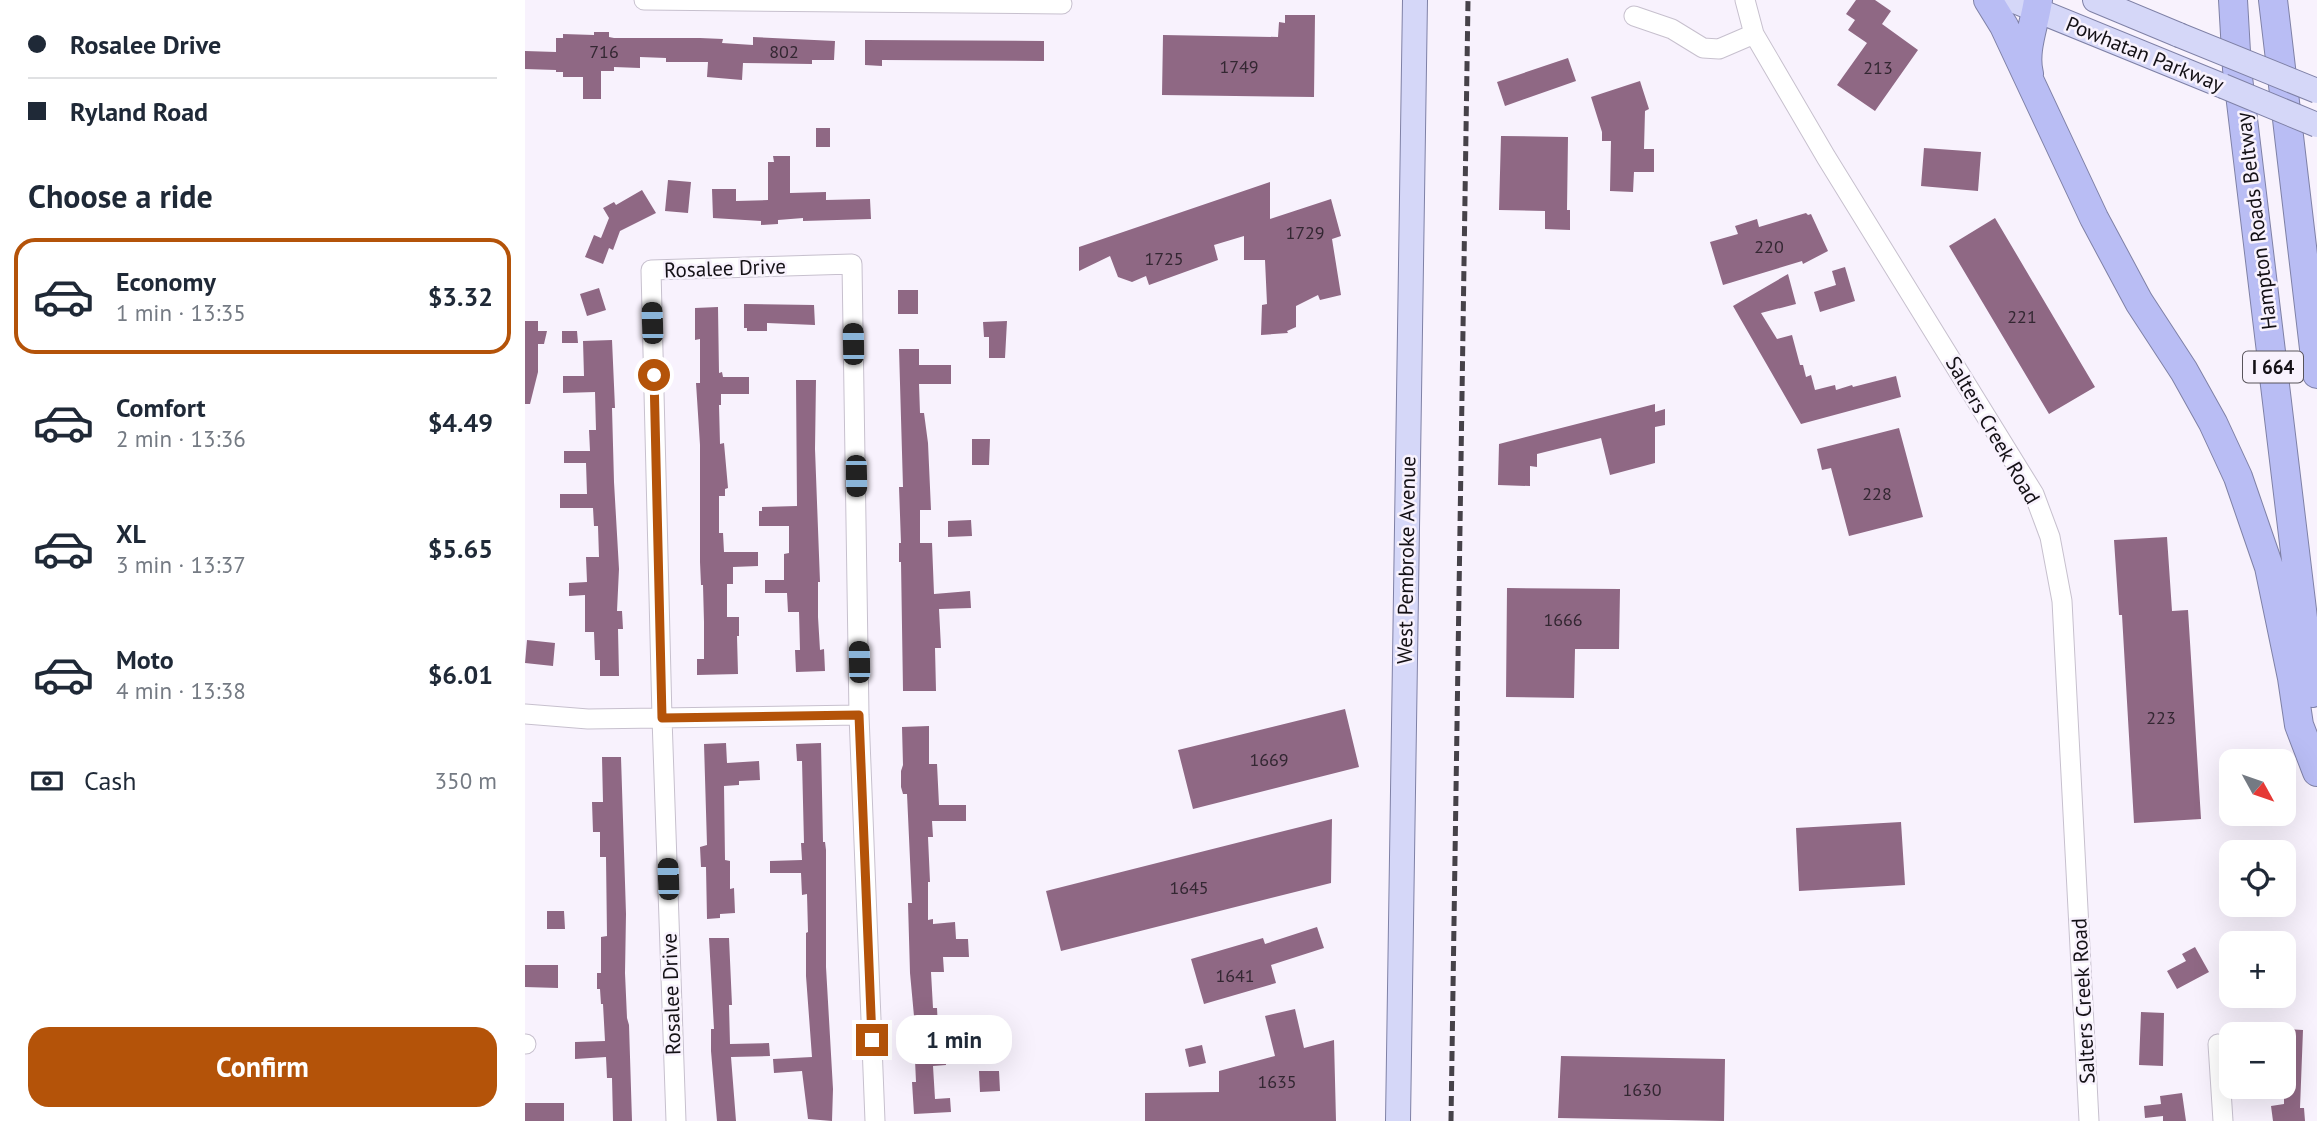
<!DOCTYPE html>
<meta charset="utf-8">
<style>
body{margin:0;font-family:"PT Sans",sans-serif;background:#f2f2f3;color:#1f2937;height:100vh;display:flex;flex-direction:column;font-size:26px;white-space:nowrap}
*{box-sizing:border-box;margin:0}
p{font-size:23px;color:#747a83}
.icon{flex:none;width:38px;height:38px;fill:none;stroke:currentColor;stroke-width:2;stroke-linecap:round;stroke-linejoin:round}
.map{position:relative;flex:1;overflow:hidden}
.sheet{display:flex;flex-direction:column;background:#fff;width:525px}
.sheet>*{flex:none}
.top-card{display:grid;align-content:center;height:154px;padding:0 28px;background:#fff}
.needle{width:46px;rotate:130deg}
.controls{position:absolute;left:1694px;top:749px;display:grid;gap:14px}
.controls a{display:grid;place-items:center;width:77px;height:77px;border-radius:14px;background:#fff;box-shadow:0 7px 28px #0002;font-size:35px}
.end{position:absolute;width:32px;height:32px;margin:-16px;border:9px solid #b45309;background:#fff;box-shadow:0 0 0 4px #fff}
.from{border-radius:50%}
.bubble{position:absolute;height:49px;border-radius:21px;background:#fff;box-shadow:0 7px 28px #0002;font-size:23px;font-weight:700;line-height:49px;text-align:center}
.car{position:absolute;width:21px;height:42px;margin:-21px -10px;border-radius:9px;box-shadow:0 0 5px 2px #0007;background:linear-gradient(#222 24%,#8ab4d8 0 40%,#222 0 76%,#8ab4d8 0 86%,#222 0)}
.top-card b{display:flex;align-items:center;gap:24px;height:66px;font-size:26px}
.top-card b+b{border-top:2px solid #e0e1e3}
.top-card i{width:18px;height:18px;background:#1f2937}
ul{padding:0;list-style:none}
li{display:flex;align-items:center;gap:21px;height:116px;margin:0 14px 10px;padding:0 14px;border:4px solid transparent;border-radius:21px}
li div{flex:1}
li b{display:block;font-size:26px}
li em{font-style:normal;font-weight:700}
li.on{border-color:#b45309}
li>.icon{width:63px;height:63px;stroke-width:1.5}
h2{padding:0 28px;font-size:32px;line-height:84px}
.pay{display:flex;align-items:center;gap:18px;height:77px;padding:0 28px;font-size:26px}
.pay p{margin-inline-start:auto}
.action{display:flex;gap:14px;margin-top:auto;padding:14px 28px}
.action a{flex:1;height:80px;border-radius:21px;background:#b45309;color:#fff;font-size:28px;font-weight:700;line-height:80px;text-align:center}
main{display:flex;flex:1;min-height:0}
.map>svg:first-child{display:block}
.building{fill:#8f6884}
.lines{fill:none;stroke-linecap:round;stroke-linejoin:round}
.minor-casing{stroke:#c7c0ce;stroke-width:21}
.major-casing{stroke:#7f81a6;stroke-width:26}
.highway-casing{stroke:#7f81a6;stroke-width:30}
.minor{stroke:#fff;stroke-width:19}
.major{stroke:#d5d7f8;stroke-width:24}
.highway{stroke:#b9bdf4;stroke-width:28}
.rail{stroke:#464249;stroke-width:5;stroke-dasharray:10 5;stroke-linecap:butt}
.major-bridge-casing{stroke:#7f81a6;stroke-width:26;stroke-linecap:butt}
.major-bridge{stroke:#d5d7f8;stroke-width:24}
.route{stroke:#b45309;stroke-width:9}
.labels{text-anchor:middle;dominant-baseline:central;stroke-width:5;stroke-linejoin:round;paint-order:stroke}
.number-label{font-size:18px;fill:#332732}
.shield{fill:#f8f2fd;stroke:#58545b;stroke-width:2}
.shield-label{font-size:19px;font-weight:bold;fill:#141116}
.street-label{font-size:21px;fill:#141116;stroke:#f8f2fd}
</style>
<main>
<section class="sheet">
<div class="top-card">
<b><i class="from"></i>Rosalee Drive</b>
<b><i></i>Ryland Road</b>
</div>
<h2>Choose a ride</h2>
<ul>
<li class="on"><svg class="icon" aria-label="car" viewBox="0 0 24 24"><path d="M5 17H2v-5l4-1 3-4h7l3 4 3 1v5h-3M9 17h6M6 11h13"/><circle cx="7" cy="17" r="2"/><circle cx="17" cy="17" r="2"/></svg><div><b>Economy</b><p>1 min · 13:35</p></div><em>$3.32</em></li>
<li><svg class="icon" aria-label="car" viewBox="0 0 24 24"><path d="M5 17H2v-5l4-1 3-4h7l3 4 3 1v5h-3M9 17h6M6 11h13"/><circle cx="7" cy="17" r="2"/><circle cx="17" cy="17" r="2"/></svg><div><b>Comfort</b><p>2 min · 13:36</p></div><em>$4.49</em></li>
<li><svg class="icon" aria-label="car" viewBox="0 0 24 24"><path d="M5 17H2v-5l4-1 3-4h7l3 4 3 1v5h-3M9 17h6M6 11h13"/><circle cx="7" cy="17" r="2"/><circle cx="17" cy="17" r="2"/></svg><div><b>XL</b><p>3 min · 13:37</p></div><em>$5.65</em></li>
<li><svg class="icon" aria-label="car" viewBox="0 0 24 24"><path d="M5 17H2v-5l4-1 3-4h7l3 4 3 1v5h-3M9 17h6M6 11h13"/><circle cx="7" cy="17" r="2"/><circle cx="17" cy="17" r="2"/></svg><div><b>Moto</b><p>4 min · 13:38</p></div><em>$6.01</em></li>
</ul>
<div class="pay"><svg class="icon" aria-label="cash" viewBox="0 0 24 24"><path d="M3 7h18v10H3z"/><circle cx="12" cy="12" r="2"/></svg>Cash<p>350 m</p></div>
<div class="action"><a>Confirm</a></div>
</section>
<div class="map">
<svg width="1792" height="1121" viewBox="0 0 1792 1121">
<rect width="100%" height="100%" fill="#f8f2fd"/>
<!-- building -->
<path class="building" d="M1331 0H1350L1366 11 1357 24 1393 50 1350 111 1312 85 1342 43 1323 30 1330 20 1321 14Z
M760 15H790L789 97 637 95 638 35 753 37 754 22 760 23Z
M69 32H84V37L89 38H175L198 39 197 43 228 45V37L310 41 309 60H287V64L218 63 217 80 182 77 183 62H141V58L115 57V68L89 67V71H76V99H58V77H38V72H31V70L0 69V51L31 52V38H38V34L69 35Z
M340 40 519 41V61L357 60V66L340 65Z
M1043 58 1051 81 980 106 972 82Z
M1115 81 1124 109 1120 111 1119 149H1129V172H1109L1108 192 1085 191 1086 141H1077V132L1066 97Z
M291 128H305V147H291Z
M976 136 1043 137 1042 210H1045V230L1020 229V211L974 210Z
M1399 148 1456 152 1453 191 1396 186Z
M248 156H265V193L301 192V200L345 199 346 219 278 221V218L253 220V224L236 225V221L188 218 187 189H211V201L243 200V162H249Z
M143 180 166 182 163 213 140 211Z
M745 182V219L806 199 816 236 807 239 816 295 795 300 793 295 771 306V327L762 331 763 333 736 335 737 305 742 304 740 260H719V236L689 245 693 260 624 285 621 276 607 282 593 277 585 256 554 271V247Z
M117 190 131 213 95 231 88 250 84 248 78 264 60 257 69 235 76 238 84 218 78 208 89 202 91 205Z
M1281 213 1283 215 1286 214 1303 251 1278 264 1277 261 1198 285 1185 242 1213 234 1210 226 1232 219 1234 227Z
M1470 218 1570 387 1524 414 1424 246Z
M1320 267 1330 301 1295 312 1289 292 1311 285 1307 271Z
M1263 274 1271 304 1236 313 1252 339 1267 335 1275 365H1278L1281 377 1286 375 1290 390 1310 385 1311 390 1327 385 1328 387 1371 376 1376 397 1276 424 1208 306Z
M74 288 81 310 62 316 55 294Z
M373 290H393V314H373Z
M219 304 289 305 290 325 242 323V331H222V328H219Z
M193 307 194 373 197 372 198 377H224V394H196V405H194L195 444 199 443 203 488 200 489V496H194V533H198L199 552H233V566L208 567V584H202V617H214V636H212L213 674 172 675V659H179V622L178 585H176L175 562V445L171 383H175V339L170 340V308Z
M0 321H13V331H22L19 344H13V372L5 404H0Z
M482 321 480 358H464V337H459L458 322Z
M37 331H52L53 343H37Z
M87 340 90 408H87L89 482 94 569 92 611H97L98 629H93L94 676H75V660H70L69 632H60V595L44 596V583L62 582 61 557H74L73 526H69L68 508H35V494H62L61 463H39V451H65L64 430H71L70 392 38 393V376H59L58 341Z
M374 349H394V365H426V384H394L395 413H399L403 443 406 510H395V543H407L409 594 445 591 446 608 414 609 416 648H410L411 691H378L376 562H374V543H376L374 487H378Z
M271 380H291L290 449 295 582H293V617L295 650 299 649 300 671 271 672 270 650H275L274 612H263L262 593H240V580H259V554L264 553V526H234V511H237V507L272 506Z
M1130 404V412L1140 409V425L1130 427V463L1085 475 1076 438 1012 454V467L1005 466V486L973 485 974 444Z
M1374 428 1398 517 1324 536 1306 468 1297 470 1292 449Z
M447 439H465L464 465H447Z
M446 520 447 536 423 537V521Z
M1642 537 1647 611 1663 610 1676 819 1609 823 1597 615H1594L1589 540Z
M982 588 1095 589 1094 649H1050L1049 698 981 697Z
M2 640 30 643 28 666 0 663Z
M820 709 834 767 668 809 653 750Z
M404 726V764H412L414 805H441V821H407L408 837H403L405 882H403V920L408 919V924L430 922 431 939H443L444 957H418L419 972H406L408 1008H412L413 1028H455V1047H420L421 1065 408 1066 410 1099 425 1098 426 1112 389 1114 387 1082H391L390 1060 393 1059 385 973 383 903H387L382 794H378L376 787V771L378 765 377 727Z
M201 743 202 763 234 761 235 780 214 781V785L199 786 200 860 205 861V889L209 888 210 913 195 914V918L182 919 181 867H176L175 847 182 845 179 744Z
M296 743 298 842H300L301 850V967L308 1089 307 1121 283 1119 277 1071 249 1073 248 1059 287 1057 281 976V933L283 932 282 894 277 895 276 873H245V861L277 860 276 843H279L277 761H272L271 744Z
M77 757H96L101 914 100 973 102 1018 104 1025 107 1121H88L87 1078H82L81 1057 50 1059V1042L80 1041 78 1004H76L75 989H72V973H76V937L82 936 81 857H75V832H68L67 802H78Z
M807 819 806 883 536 951 521 891Z
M1376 822 1380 885 1274 891 1271 828Z
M22 911H39L40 929H22Z
M792 927 799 948 746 965 751 983 679 1004 666 959 738 938 740 944Z
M184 938H204L207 1005H204L205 1044 244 1043 245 1056 206 1057 211 1121H192L186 1051V1029H189Z
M1670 947 1684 972 1652 989 1642 971 1661 961 1657 954Z
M0 965H33V988L0 987Z
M770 1009 779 1048 809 1040 811 1121H620V1093L694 1092V1071L750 1056 740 1016Z
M1616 1012 1639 1013 1638 1066 1614 1065Z
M1759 1029 1778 1030 1775 1108H1779L1780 1121H1748L1746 1106 1759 1104Z
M677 1045 681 1063 664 1067 660 1049Z
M1036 1056 1200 1059 1199 1121 1033 1118Z
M454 1071H474L475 1091 455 1092Z
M1657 1093 1661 1121H1638V1116L1620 1118 1619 1106 1636 1104 1635 1096Z
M0 1103H39V1121H0Z"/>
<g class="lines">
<defs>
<path id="minor" d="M119 0 537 4
M1220 0 1229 34 1301 157 1509 494 1525 537 1537 601 1564 1121
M1109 16 1147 29 1178 48 1194 49 1229 34
M0 714 63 719 334 715
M0 1044H1
M1693 1044 1698 1121
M151 1121 137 718 126 270 327 264 334 715 350 1121"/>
<path id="major" d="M1487 0 1698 86
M1570 0 1654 35
M873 1121 890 0"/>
<path id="highway" d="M1463 0 1479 26 1569 218 1614 302 1659 371 1688 423 1713 477 1744 567 1767 678 1774 725 1792 772
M1708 0 1712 69 1787 693
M1748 0 1792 374
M1504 74C1498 50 1510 24 1513 0"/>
</defs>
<!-- minor casing -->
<use href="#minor" class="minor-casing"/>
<!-- major casing -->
<use href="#major" class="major-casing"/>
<!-- highway casing -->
<use href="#highway" class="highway-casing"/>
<!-- minor -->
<use href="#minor" class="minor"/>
<!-- major -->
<use href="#major" class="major"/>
<!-- highway -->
<use href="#highway" class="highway"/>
<!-- rail -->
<path class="rail" d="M926 1121 943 0"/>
<defs>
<path id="major-bridge" d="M1654 35 1792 91
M1698 86 1792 125"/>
</defs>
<!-- major-bridge casing -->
<use href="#major-bridge" class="major-bridge-casing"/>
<!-- major-bridge -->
<use href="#major-bridge" class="major-bridge"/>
</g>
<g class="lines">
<!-- route -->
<path class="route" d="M129 375 137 718 334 715 347 1040"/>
</g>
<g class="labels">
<!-- number labels -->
<g class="number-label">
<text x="79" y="51">716</text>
<text x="259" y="51">802</text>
<text x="714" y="66">1749</text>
<text x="1353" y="67">213</text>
<text x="780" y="232">1729</text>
<text x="1244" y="246">220</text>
<text x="639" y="258">1725</text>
<text x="1497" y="316">221</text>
<text x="1352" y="493">228</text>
<text x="1038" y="619">1666</text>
<text x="1636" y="717">223</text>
<text x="744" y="759">1669</text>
<text x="664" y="887">1645</text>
<text x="710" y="975">1641</text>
<text x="752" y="1081">1635</text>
<text x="1117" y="1089">1630</text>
</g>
<!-- shield labels -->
<rect class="shield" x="1718" y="351.5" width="60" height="31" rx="5"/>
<g class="shield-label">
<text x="1748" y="367">I 664</text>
</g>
<!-- street labels -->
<g class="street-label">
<text transform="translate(1620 54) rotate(22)">Powhatan Parkway</text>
<text transform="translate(1731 221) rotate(-97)">Hampton Roads Beltway</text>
<text transform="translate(200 268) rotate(-2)">Rosalee Drive</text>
<text transform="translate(1468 430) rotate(60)">Salters Creek Road</text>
<text transform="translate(881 560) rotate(-89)">West Pembroke Avenue</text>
<text transform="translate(146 994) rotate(-92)">Rosalee Drive</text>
<text transform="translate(1558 1001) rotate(-93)">Salters Creek Road</text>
</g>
</g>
</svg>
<div class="controls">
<a><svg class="needle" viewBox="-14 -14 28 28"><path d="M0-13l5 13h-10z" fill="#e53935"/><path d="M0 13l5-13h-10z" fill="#747a83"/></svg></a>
<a><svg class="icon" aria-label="locate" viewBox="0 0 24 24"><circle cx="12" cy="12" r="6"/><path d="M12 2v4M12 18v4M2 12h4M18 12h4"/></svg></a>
<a>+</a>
<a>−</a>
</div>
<i class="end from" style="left:129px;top:375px"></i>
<i class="end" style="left:347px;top:1040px"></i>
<div class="bubble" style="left:371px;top:1015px;width:116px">1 min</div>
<i class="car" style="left:127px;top:323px;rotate:358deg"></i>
<i class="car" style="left:328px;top:344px;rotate:359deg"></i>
<i class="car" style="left:331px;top:476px;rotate:179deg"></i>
<i class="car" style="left:334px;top:662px;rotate:359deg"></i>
<i class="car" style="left:143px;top:879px;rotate:358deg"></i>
</div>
</main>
